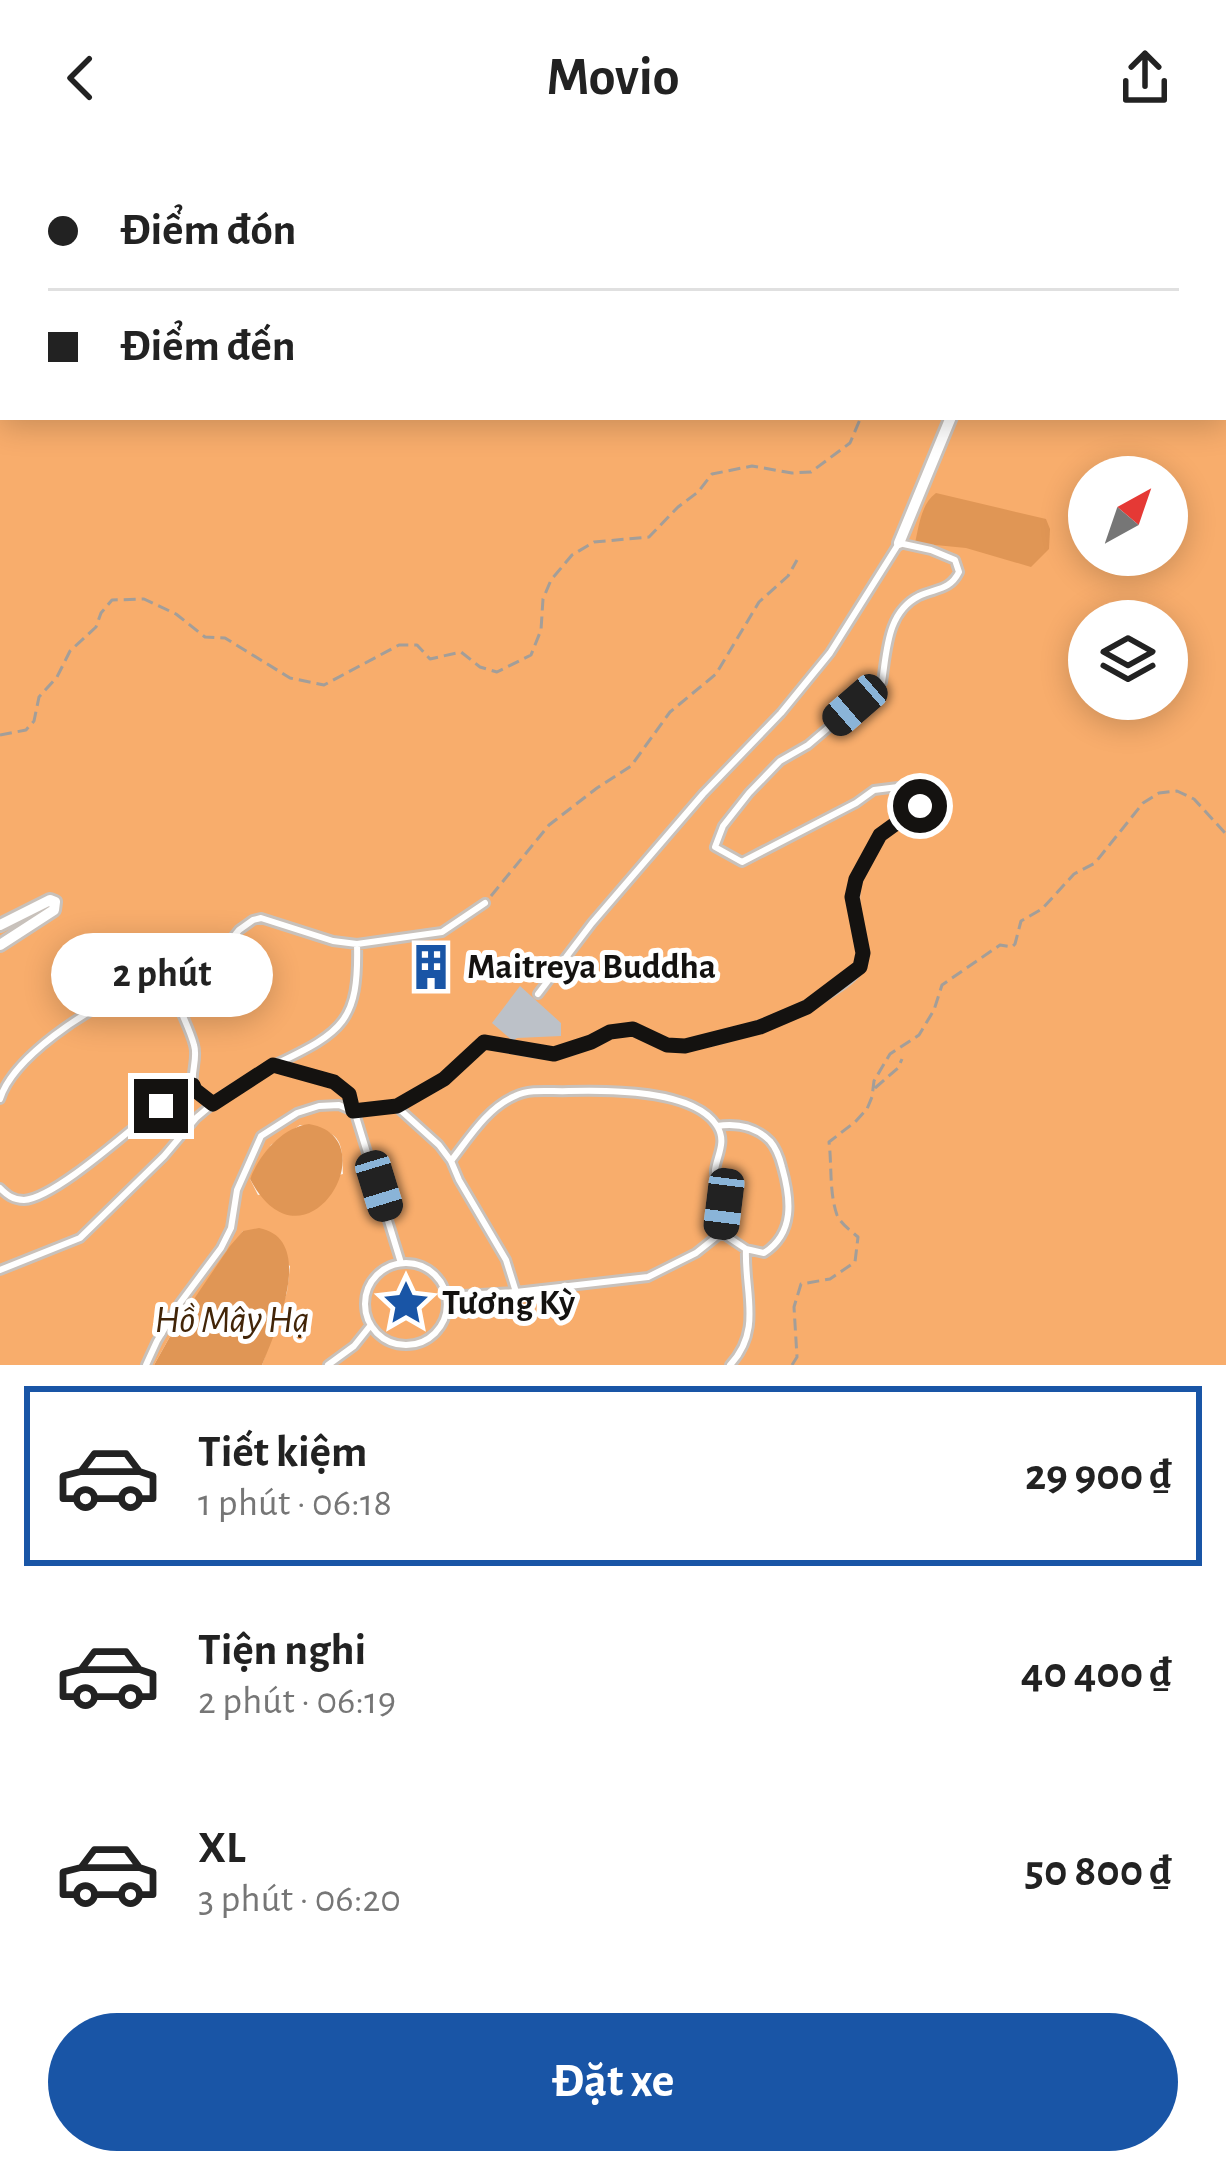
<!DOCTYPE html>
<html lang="vi">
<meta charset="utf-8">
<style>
body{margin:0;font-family:"Alegreya Sans",sans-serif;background:#f6f6f6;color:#222;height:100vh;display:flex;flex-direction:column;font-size:45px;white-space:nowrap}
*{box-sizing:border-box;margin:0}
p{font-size:39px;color:#767676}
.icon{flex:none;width:66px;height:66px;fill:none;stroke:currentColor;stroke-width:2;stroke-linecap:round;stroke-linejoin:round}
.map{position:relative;height:1209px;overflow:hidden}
.details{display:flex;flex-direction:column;background:#fff;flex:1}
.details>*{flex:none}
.top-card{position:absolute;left:0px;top:0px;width:1227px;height:264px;box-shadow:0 6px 30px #0003;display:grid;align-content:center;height:264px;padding:0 48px;background:#fff}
.needle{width:78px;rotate:40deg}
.controls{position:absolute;left:1068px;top:300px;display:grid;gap:24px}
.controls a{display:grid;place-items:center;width:120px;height:120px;border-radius:50%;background:#fff;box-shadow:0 6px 30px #0003;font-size:60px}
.end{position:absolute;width:54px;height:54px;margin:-27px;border:15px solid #141210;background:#fff;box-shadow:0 0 0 6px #fff}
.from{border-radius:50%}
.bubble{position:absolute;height:84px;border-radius:42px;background:#fff;box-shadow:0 6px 30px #0003;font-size:39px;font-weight:700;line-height:84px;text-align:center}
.car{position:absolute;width:36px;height:72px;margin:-36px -18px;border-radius:15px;box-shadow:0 0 9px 3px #0007;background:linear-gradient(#222 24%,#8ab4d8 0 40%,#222 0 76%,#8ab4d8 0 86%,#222 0)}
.top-card b{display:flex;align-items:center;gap:42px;height:114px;font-size:45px}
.top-card b+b{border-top:3px solid #e0e0e0}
.top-card i{width:30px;height:30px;background:#222}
ul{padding:21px 0 0;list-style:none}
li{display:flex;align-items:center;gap:36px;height:180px;margin:0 24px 18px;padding:0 24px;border:6px solid transparent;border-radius:0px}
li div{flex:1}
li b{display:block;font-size:45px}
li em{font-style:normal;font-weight:700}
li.current{border-color:#1955a6}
li>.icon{width:108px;height:108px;stroke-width:1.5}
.primary-button{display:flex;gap:24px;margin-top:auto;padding:24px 48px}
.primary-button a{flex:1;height:138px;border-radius:72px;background:#1955a6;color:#fff;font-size:48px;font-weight:700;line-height:138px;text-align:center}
header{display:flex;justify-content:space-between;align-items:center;height:156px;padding:0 48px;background:#fff;font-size:54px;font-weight:700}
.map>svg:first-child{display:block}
.forest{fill:#f8ad6c;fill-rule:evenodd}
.water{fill:#e09655}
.building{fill:#bcc1c8}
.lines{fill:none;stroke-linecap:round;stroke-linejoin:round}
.service-casing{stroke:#c8c1bb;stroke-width:12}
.minor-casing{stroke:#c8c1bb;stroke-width:16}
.path{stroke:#a39e99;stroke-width:3;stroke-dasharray:12 6;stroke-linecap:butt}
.service{stroke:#fff;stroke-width:6}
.minor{stroke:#fff;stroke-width:10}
.route{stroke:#141210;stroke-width:15}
.labels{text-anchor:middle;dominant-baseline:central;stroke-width:10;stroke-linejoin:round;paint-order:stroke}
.poi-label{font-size:36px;font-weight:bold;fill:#141210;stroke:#fff;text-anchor:start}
.water-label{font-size:39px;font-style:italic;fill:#422508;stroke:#fff}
</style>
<header><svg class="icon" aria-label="back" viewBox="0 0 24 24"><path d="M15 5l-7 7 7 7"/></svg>Movio<svg class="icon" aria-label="share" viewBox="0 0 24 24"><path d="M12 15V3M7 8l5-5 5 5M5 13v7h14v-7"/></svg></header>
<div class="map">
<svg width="1226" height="1209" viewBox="0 0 1226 1209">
<rect width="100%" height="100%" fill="#fbf4ee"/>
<!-- forest -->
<path class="forest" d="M1 0H1226V1209H262L287 1136 290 1110 243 1075 177 1168 154 1209H0V115L3 111V261H1224V3H3ZM1089 321H1167V399H1089ZM1089 465H1167V543H1089ZM300 969C337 977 343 977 343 1018L258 1039 250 1023 271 989Z"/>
<!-- water -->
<path class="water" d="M936 337 1046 363 1050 373 1049 393 1031 411 966 392 915 387C919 370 921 348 936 337Z
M309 968C391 982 304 1126 250 1023 260 998 281 972 309 968Z
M259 1072C317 1083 276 1175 262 1209H154L177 1168 230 1090 243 1075Z"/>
<!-- building -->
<path class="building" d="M425 796 446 808 437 826 415 815Z
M520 830 561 867V880L517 882 513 885 492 867Z"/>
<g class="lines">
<defs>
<path id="service" d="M276 908C343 876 359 865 357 788
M0 943C13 901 88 852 128 836 142 831 158 828 173 824
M213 948C206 943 195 937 193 928 191 915 198 902 194 889 188 866 174 848 173 824L222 795 239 774 253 764 261 762 333 785 357 788 442 776 485 747
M396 950 439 989 451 1005 459 1024 506 1104 516 1136
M717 970C737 967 756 971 770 985 776 992 780 1003 782 1011 791 1043 795 1077 764 1097L746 1093 722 1077
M0 1032C7 1039 13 1044 24 1044 55 1042 128 975 154 955 167 945 180 938 193 929
M365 1148a41 41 0 1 1 82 0a41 41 0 1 1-82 0Z
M0 1114 80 1082 164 1000 196 962 221 941 273 909 334 926 349 938 401 1107
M446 1140 516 1136 648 1121 696 1097 721 1077C722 1069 725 1057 724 1049 722 1036 714 1029 715 1014 717 999 727 986 717 970 694 933 607 934 569 935 552 936 531 932 515 940 487 952 469 982 451 1005
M146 1209 157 1185 180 1147 221 1092 231 1072 237 1034 261 980 297 957 319 950 339 949 353 955 396 950 444 923 484 886C514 892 545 903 574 893 592 887 606 875 625 874 641 873 652 886 667 889 704 897 839 845 859 812 873 787 841 753 861 714 866 704 871 692 878 682 891 665 916 660 923 639L917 633 906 630 874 634 856 647 742 706 715 691 723 670 749 637 780 605 808 589 882 526C887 494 887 456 919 440 937 432 950 434 959 416L955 404 931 394 899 387 830 497 781 557 703 638 592 767 538 838
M328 1209 354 1190 370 1170
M730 1209C763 1174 744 1136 746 1093"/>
<path id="minor" d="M1098 3 1101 0
M899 387 951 261
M0 769 50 744 55 746 54 754 0 789"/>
</defs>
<!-- service casing -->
<use href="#service" class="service-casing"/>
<!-- minor casing -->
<use href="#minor" class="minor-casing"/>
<!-- path -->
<path class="path" d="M1224 104 1226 105
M0 579 26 574 34 565 39 541 57 521 70 495 96 471 101 457 112 444 144 443 176 458 205 481 225 482 290 522 324 529 399 489H417L430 503 461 496 480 511 497 516 531 499 541 474 543 443 551 424 572 399 594 386 649 381 678 351 698 336 712 318 752 310 792 317 811 316 850 287 861 261
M491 740 549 669 597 632 631 610 670 556 716 518 759 446 788 420 797 404
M875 932 898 912 902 903
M792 1209 797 1201 794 1151 801 1128 830 1123 855 1106 858 1081C851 1075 841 1068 837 1059 829 1036 832 1010 829 986L855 966 867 953 872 941 874 925 881 913 890 898 919 879 934 854 942 829 1000 789 1012 791 1015 788 1021 765 1042 753 1074 718 1095 707 1143 647 1159 637 1177 635 1194 643 1226 678"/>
<!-- service -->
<use href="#service" class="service"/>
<!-- minor -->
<use href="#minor" class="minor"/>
</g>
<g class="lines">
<!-- route -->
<path class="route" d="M161 950 193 929 195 934 213 948 273 909 334 926 349 938 353 955 397 950 444 923 484 886 554 898 591 886 610 876 633 873 667 889 685 890 760 871 807 851 860 811 863 797 852 741 856 723 880 679 920 650"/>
</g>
<!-- icons -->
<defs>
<symbol id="building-bare" viewBox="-9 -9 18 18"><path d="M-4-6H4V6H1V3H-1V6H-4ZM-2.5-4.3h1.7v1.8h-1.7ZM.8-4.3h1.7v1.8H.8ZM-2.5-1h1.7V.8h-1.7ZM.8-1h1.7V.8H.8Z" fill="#1955a6" stroke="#fff" stroke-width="2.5" paint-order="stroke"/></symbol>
<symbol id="sight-bare" viewBox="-9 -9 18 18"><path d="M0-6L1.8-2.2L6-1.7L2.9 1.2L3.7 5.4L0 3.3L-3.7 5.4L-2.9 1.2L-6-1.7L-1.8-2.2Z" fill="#1955a6" stroke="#fff" stroke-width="2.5" paint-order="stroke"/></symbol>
</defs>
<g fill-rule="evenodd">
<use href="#building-bare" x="398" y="778" width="66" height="66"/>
<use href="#sight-bare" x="373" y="1114" width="66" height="66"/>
</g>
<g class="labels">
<!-- poi labels -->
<g class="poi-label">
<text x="467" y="811">Maitreya Buddha</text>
<text x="442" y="1147">Tương Kỳ</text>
</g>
<!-- water labels -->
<g class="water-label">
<text x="232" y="1164">Hồ Mây Hạ</text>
</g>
</g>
</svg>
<div class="controls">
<a><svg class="needle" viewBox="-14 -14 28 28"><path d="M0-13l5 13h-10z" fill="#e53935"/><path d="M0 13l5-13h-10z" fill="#767676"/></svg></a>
<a><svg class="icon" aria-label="layers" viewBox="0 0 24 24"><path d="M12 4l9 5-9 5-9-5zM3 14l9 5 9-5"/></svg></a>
</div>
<i class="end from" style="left:920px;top:650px"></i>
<i class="end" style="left:161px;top:950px"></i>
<div class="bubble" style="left:51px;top:777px;width:222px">2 phút</div>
<i class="car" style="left:855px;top:549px;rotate:229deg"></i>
<i class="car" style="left:379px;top:1030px;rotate:163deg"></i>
<i class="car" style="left:724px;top:1048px;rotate:187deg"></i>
<div class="top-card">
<b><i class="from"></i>Điểm đón</b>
<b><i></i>Điểm đến</b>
</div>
</div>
<section class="details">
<ul>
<li class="current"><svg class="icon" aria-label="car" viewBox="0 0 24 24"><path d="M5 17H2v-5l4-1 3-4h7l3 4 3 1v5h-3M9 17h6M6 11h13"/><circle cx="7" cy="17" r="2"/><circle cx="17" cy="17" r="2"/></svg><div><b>Tiết kiệm</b><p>1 phút · 06:18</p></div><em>29 900 ₫</em></li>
<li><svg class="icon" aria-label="car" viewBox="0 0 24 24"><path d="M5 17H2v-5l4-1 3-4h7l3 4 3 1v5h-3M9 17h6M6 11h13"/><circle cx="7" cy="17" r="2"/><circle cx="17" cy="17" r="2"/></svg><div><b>Tiện nghi</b><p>2 phút · 06:19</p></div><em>40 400 ₫</em></li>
<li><svg class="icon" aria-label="car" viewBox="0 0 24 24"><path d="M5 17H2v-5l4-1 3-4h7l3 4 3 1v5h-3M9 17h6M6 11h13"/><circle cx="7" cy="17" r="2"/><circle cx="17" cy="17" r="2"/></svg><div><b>XL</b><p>3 phút · 06:20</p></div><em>50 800 ₫</em></li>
</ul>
<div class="primary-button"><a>Đặt xe</a></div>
</section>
